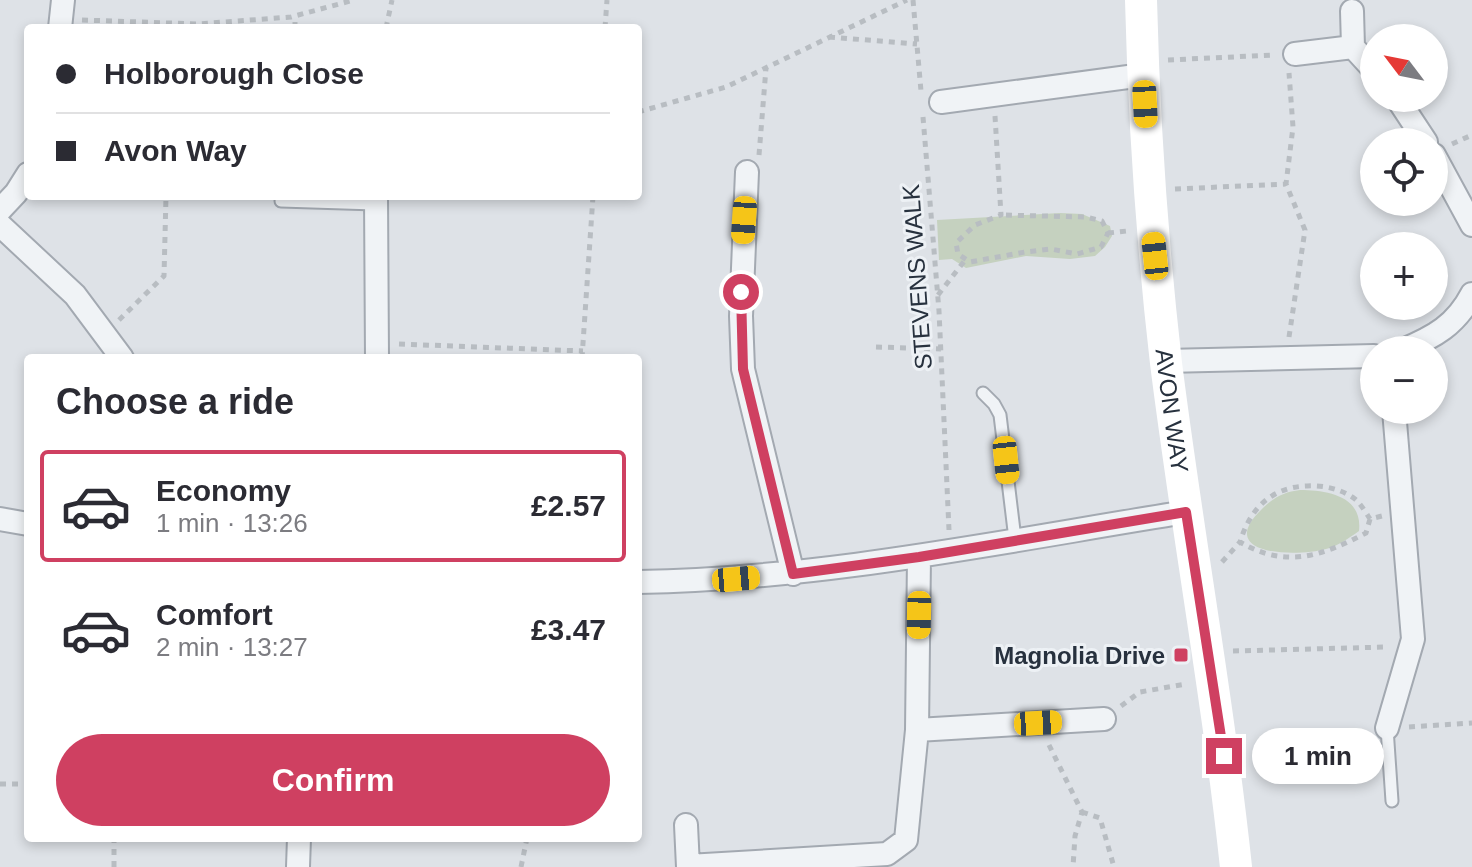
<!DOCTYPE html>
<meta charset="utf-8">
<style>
body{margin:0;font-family:Arial,sans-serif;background:#f2f2f3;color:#2b2b33;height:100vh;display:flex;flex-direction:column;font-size:30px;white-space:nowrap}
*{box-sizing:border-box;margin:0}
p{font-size:26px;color:#7c7c81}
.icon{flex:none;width:44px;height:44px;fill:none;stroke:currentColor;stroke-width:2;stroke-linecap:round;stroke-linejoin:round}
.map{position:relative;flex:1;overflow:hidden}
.details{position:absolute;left:24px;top:354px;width:618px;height:488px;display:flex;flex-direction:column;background:#fff;border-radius:8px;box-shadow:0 4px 12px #0003}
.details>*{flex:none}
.hud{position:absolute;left:24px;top:24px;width:618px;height:176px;border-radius:8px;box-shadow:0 4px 12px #0003;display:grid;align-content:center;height:176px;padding:0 32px;background:#fff}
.needle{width:52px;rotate:302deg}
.controls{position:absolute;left:1360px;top:24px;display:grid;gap:16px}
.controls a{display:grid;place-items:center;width:88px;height:88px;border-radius:50%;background:#fff;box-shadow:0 4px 12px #0003;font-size:40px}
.end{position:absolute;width:36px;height:36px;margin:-18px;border:10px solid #cf4061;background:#fff;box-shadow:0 0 0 4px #fff}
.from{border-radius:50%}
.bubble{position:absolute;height:56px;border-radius:28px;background:#fff;box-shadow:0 4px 12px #0003;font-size:26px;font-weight:800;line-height:56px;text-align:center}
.car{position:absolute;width:24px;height:48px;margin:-24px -12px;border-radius:10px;box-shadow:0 0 6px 2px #0007;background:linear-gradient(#f5c518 24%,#345 0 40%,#f5c518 0 76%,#345 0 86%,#f5c518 0)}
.hud b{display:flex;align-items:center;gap:28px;height:76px;font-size:30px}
.hud b+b{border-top:2px solid #e1e1e2}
.hud i{width:20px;height:20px;background:#2b2b33}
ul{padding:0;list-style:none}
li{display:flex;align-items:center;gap:24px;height:112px;margin:0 16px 12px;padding:0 16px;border:4px solid transparent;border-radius:8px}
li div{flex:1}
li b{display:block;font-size:30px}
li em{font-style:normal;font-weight:800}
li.active{border-color:#cf4061}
li>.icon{width:72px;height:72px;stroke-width:1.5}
h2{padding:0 32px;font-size:36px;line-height:96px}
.primary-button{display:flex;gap:16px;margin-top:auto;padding:16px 32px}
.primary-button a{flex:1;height:92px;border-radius:48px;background:#cf4061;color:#fff;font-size:32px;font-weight:800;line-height:92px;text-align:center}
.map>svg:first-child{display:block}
.green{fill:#c5d1bf}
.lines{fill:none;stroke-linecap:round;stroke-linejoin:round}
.lane-casing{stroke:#a3a9b1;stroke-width:15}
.street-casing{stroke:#a3a9b1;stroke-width:26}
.path{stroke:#b8bdc2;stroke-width:5;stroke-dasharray:6 6;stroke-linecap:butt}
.lane{stroke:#f0f3f6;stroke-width:11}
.street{stroke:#f0f3f6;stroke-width:22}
.secondary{stroke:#fff;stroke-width:32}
.route{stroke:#cf4061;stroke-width:10}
.poi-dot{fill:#cf4061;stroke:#edf1f5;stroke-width:3}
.labels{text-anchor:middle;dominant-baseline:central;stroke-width:6;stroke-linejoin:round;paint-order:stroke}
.street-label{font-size:24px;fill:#27313e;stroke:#edf1f5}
.poi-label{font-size:24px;font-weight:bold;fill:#27313e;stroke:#edf1f5;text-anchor:end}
</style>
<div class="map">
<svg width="1472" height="867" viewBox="0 0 1472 867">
<rect width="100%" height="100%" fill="#dee2e7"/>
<!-- green -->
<path class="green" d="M1060 213 1082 214 1110 226 1112 236 1105 247 1095 256 1070 259 1026 256 966 268 952 259 939 260 937 220Z
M1300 490C1327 490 1363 496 1359 531 1349 538 1338 546 1326 549 1297 557 1213 556 1262 509 1274 497 1284 492 1300 490Z"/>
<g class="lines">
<defs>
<path id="lane" d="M281 201 375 204
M983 393 994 404 1000 415 1015 539
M1387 728 1392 801"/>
<path id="street" d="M1352 11 1353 47 1374 70
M60 28 63 0
M1295 54 1353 47
M1397 98 1426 142
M941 102 1143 75
M1434 155 1472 225
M747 172 741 316 743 369 793 574
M376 196 377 358
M0 210 16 193 28 174
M0 225 75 295 122 358
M1403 350C1434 337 1456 325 1472 294
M1166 361 1374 356
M0 519 28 524
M638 582C823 579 1004 541 1186 512
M1387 728 1413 639 1394 410
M917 730 1104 719
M686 825 688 867
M688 866 887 854 906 840 917 730 919 557
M298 867 299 838"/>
</defs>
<!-- lane casing -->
<use href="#lane" class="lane-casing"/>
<!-- street casing -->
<use href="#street" class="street-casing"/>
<!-- path -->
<path class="path" d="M913 0 921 91
M82 20 198 24 291 17 354 0
M295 28V16
M386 28 392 0
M605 28 607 0
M829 37 917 44
M1168 60 1274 55
M638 112 726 87 907 0
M995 116 1001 215 975 225 956 243 958 254 970 262 1025 252 1051 249 1077 254 1101 247 1108 233 1102 221 1086 217 1001 215
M923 117 939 311 949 530
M1452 144 1472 135
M759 155 766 68
M1175 189 1286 184
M1108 233 1127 231
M938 295 966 259
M119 320 164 276 166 196
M1289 337 1305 230 1286 184 1293 127 1289 73
M399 344 583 351
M876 347 941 349
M582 358 593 196
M1370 519 1366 533C1322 556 1286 569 1240 542 1250 509 1271 487 1307 486 1323 485 1342 489 1355 499 1361 504 1366 513 1370 519L1382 516
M1222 562 1240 542
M1233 651 1387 647
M1121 706 1140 692 1186 684
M1409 727 1472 723
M1049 745 1082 812 1075 836 1073 867
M0 784H28
M1082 812 1100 818 1114 867
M114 867V838
M521 867 527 838"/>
<!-- lane -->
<use href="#lane" class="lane"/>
<!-- street -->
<use href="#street" class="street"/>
<!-- secondary -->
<path class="secondary" id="s1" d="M1141 0C1144 121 1152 242 1166 363 1187 531 1218 698 1236 867"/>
</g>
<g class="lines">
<!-- route -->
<path class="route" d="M741 292 743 369 793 574 919 557 1186 512 1224 756"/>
</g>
<!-- markers -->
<rect class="poi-dot" x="1173" y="647" width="16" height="16" rx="4"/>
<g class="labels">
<!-- street labels -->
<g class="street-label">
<text transform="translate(917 277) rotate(-94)">STEVENS WALK</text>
<text stroke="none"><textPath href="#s1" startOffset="412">AVON WAY</textPath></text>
</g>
<!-- poi labels -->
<g class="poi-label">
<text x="1165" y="655">Magnolia Drive</text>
</g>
</g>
</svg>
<div class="controls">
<a><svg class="needle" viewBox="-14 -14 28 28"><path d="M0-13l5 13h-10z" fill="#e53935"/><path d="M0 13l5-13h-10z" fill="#7c7c81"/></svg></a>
<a><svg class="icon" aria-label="locate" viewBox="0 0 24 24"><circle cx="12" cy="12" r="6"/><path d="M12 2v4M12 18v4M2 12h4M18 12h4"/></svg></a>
<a>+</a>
<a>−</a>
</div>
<i class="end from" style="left:741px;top:292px"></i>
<i class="end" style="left:1224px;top:756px"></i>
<div class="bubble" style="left:1252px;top:728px;width:132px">1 min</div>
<i class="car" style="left:1145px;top:104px;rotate:177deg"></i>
<i class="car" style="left:744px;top:220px;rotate:184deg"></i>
<i class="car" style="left:1155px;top:256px;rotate:354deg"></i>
<i class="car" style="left:1006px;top:460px;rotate:174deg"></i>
<i class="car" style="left:736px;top:579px;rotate:85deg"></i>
<i class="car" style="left:919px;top:615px;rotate:181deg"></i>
<i class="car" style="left:1038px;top:723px;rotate:87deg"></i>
<div class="hud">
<b><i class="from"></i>Holborough Close</b>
<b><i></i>Avon Way</b>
</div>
<section class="details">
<h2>Choose a ride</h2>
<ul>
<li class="active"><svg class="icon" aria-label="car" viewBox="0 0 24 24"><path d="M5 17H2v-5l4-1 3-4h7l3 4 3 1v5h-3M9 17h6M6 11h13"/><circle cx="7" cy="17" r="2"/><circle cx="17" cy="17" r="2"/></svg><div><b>Economy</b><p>1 min · 13:26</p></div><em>£2.57</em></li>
<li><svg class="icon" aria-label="car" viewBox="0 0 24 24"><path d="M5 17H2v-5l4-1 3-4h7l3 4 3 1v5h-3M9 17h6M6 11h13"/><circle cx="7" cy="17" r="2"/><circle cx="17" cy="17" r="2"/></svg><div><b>Comfort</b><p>2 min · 13:27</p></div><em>£3.47</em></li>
</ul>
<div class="primary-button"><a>Confirm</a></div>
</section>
</div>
